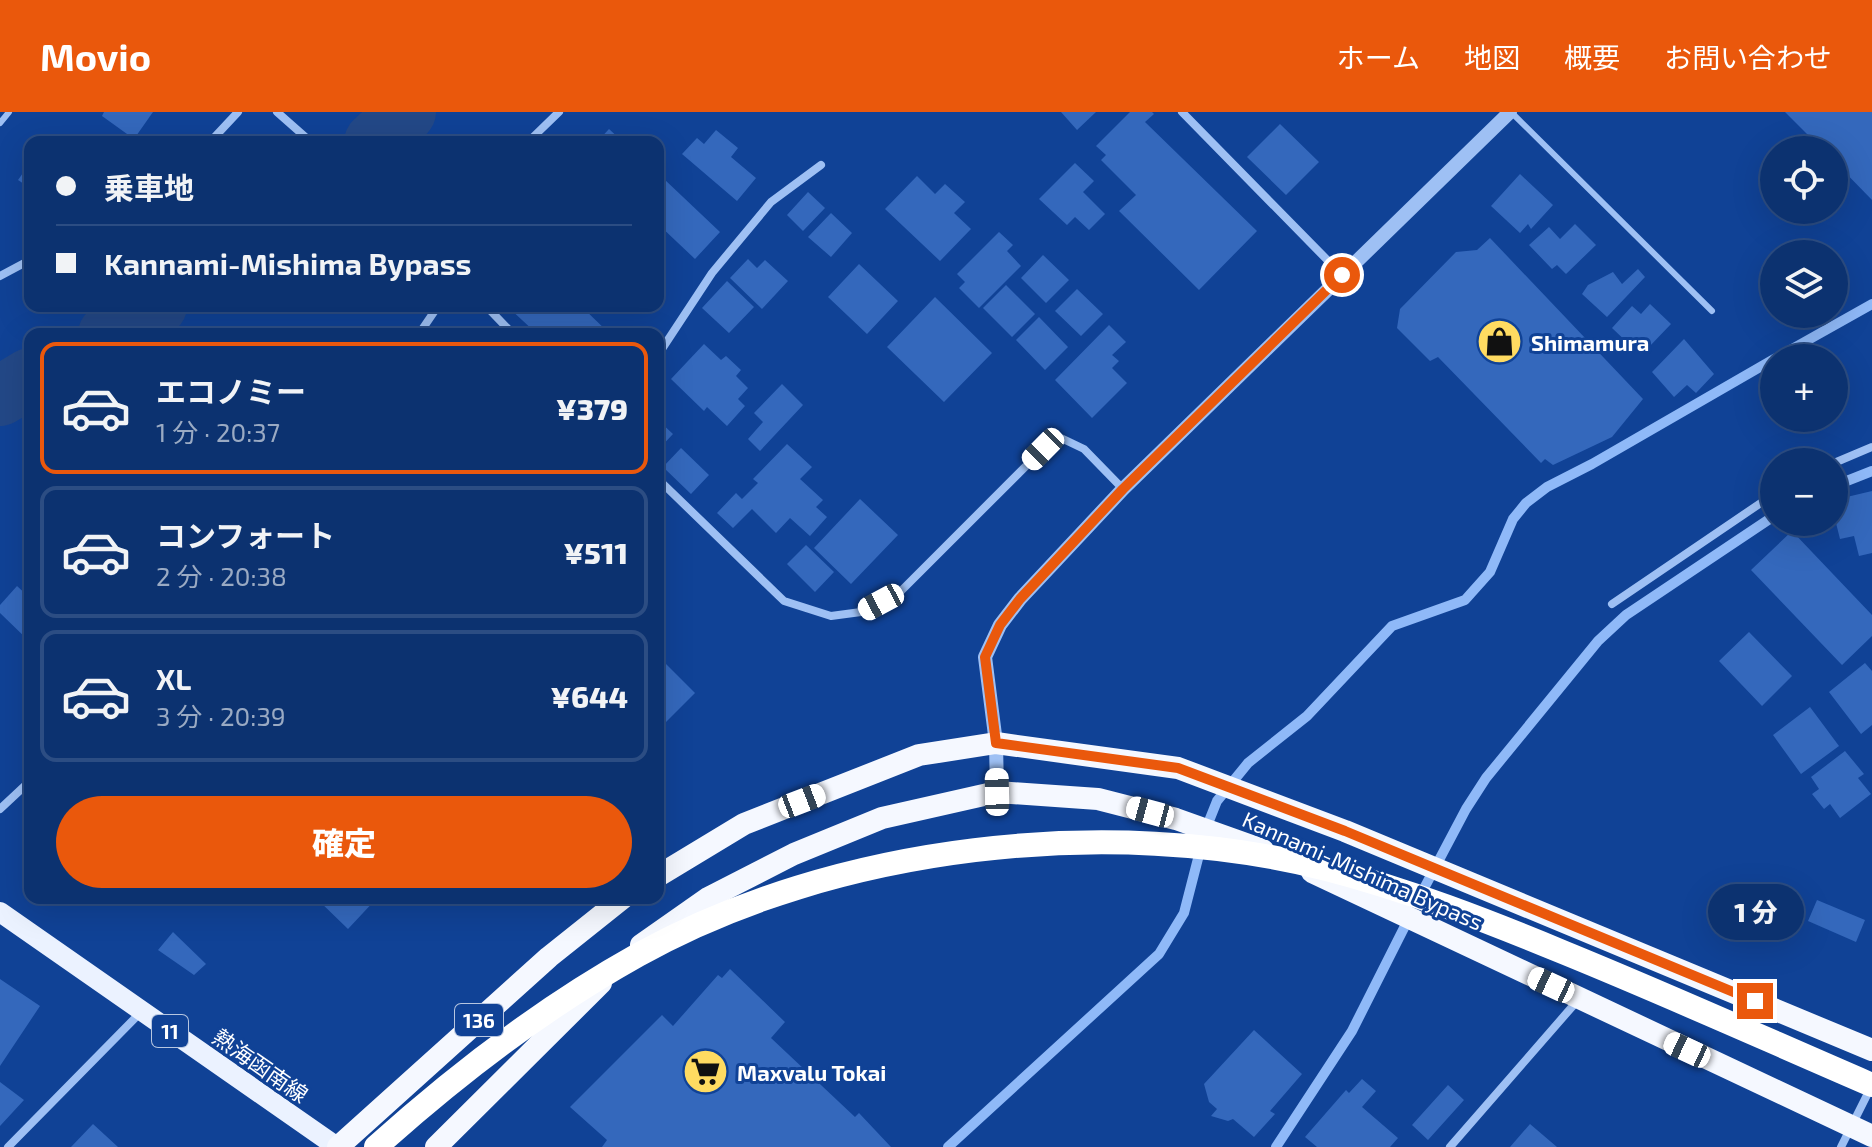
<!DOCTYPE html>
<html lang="ja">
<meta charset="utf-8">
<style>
body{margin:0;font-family:"Exo 2","Noto Sans JP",sans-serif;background:#153a75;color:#f1f3f6;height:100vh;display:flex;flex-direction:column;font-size:30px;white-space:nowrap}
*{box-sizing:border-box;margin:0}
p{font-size:26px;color:#9aaac3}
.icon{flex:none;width:44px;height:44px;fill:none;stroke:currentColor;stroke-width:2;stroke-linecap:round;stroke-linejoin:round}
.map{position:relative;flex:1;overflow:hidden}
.panel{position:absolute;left:24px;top:216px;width:640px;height:576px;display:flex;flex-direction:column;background:#0c3270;border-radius:16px;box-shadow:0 8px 32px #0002,0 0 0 2px #2c4d83}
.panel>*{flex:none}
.banner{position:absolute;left:24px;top:24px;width:640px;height:176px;border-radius:16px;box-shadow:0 8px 32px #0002,0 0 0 2px #2c4d83;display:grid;align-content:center;height:176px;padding:0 32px;background:#0c3270}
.buttons{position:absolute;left:1760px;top:24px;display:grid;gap:16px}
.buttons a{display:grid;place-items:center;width:88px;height:88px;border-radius:50%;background:#0c3270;box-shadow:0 8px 32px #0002,0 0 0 2px #2c4d83;font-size:40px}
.end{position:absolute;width:36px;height:36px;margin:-18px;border:10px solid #ea580c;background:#fff;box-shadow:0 0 0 4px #fff}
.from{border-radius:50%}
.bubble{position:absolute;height:56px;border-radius:28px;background:#0c3270;box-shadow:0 8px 32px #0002,0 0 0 2px #2c4d83;font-size:26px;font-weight:800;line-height:56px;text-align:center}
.car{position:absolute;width:24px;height:48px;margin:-24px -12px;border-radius:10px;box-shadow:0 0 6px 2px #0007;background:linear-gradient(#fff 24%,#345 0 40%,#fff 0 76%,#345 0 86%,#fff 0)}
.banner b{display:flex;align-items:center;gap:28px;height:76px;font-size:30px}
.banner b+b{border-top:2px solid #2c4d83}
.banner i{width:20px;height:20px;background:#f1f3f6}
ul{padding:14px 0 0;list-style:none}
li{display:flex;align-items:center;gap:24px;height:132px;margin:0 16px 12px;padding:0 16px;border:4px solid #2c4d83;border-radius:16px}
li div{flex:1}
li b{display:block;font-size:30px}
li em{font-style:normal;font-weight:800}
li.selected{border-color:#ea580c}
li>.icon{width:72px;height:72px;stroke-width:1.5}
.action{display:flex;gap:16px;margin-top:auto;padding:16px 32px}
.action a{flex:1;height:92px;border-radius:48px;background:#ea580c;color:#fff;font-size:32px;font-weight:800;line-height:92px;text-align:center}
header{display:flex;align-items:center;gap:48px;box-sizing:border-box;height:112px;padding:0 40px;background:#ea580c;color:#fff}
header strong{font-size:38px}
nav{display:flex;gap:44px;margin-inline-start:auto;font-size:28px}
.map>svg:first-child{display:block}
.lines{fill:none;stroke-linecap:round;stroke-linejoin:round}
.stream{stroke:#8fb9f8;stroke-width:10}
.river{stroke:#234887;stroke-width:60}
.building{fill:#3468bc}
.service{stroke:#9ec0f4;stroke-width:6}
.minor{stroke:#9ec0f4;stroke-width:8}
.tertiary{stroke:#9ec0f4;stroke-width:14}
.primary{stroke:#ebf2ff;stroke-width:20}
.trunk{stroke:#f5f8ff;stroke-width:22}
.motorway-bridge{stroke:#fff;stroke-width:24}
.route{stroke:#ea580c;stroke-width:10}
.labels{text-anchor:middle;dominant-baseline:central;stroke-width:6;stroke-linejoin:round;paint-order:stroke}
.shield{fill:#104296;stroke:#b7c6e0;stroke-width:2}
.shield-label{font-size:20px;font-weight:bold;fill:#fff}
.poi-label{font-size:22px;font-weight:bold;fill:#fff;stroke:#104296;text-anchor:start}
.street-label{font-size:22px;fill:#fff;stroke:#104296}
</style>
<header>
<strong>Movio</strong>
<nav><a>ホーム</a><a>地図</a><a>概要</a><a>お問い合わせ</a></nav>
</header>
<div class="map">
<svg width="1872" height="1035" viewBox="0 0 1872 1035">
<rect width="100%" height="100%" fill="#104296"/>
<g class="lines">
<!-- stream -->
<path class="stream" d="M1776 246 1872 192
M1834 374 1872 359
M1205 719 1217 689 1248 651 1307 604 1392 514 1465 488 1490 460 1513 407 1526 391 1547 375 1592 352 1774 247
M1420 784 1466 697 1486 666 1598 529 1626 503 1774 404
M948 1035 1159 842 1184 801 1201 735
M1276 1035 1352 919 1409 806"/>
<!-- river -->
<path class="river" d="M374 30 406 0
M108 222 157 194
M0 284 30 266"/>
</g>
<!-- building -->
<path class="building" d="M104 0H153L134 27 102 4Z
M1061 0H1096L1077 18Z
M1130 0H1152L1154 2 1145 10 1257 119 1199 178 1119 99 1136 83 1101 48 1106 43 1096 34Z
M1785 0H1872V88L1834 49V38H1823Z
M1280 12 1319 50 1286 83 1247 45Z
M609 17 623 30H597Z
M716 18 738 36 731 45 756 66 737 89 682 42 697 26 704 32Z
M30 51V76L18 68Z
M1075 51 1094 69 1083 80 1105 102 1089 118 1075 105 1067 113 1039 87Z
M1520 62 1553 93 1531 117 1528 112 1520 121 1491 94Z
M917 64 935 82 945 72 965 90 954 101 971 117 940 149 885 97Z
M664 67 720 120 695 147 658 112V74Z
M808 80 825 96 803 119 787 103Z
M831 101 852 121 831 145 808 125Z
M1575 112 1596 133 1566 162 1557 153 1552 157 1529 133 1549 115 1560 127Z
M999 120 1013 133 1007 139 1021 154 979 196 959 176 965 170 957 162Z
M1490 126 1643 287 1612 325 1553 353 1545 347 1541 351 1438 245 1430 249 1397 216 1400 197 1456 140 1477 138Z
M1043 143 1069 168 1046 191 1021 166Z
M748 147 757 156 765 148 788 169 762 197 730 166Z
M859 152 898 189 867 222 828 185Z
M1638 157 1645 165 1607 205 1582 182 1588 173 1613 160 1622 172Z
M727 169 754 195 729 221 702 196Z
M1006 173 1035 202 1012 225 983 196Z
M1077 177 1103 202 1081 224 1055 199Z
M935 185 992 241 944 290 887 235Z
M1650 192 1671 212 1648 236 1638 226 1631 234 1612 216 1632 194 1641 202Z
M507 194H581L610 222H550L542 214 536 221Z
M1039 205 1068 235 1045 258 1016 228Z
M1109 213 1126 230 1112 243 1119 249 1112 256 1127 271 1092 306 1055 268Z
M1684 227 1714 262 1696 281 1687 273 1674 285 1652 260Z
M704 232 721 248 726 244 741 258 736 264 748 276 738 287 745 294 727 314 707 295 704 299 671 267Z
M782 272 803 293 760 339 748 327 763 310 754 301Z
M658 308 673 322 658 338Z
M787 332 812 355 800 367 823 388 816 395 827 405 810 424 790 406 776 421 752 397 733 416 717 401 736 381 742 387 758 371 753 367Z
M681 336 709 363 691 382 663 355Z
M1872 379V441L1859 444 1854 424 1840 427 1834 403V388Z
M860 387 898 423 851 472 814 436Z
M1792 419 1872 503V524L1842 553 1751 458Z
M806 433 834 460 815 480 787 452Z
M17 474 30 486V530L0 501V493Z
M1749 520 1792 564 1762 594 1719 549Z
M658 544 695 581 658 618Z
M1865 551 1872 559V613L1861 622 1829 580Z
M1810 595 1839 634 1801 662 1773 623Z
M1845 639 1864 662 1858 666 1871 682 1840 706 1830 692 1824 697 1812 682 1819 677 1811 665Z
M316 786H377L348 817Z
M1817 788 1865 808 1856 830 1808 809Z
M173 820 206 852 194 863 158 838Z
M730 857 785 910 771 926 855 1005 859 1001 891 1035H602L607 1028 570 995 662 903 673 914 718 863 722 866Z
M0 867 40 894 0 954Z
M1254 918 1302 962 1270 999 1275 1002 1254 1025 1233 1007 1228 1009 1211 1004 1217 997 1209 990 1204 972Z
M1362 967 1376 979 1362 995 1398 1026 1390 1035H1317L1305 1025 1346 978 1349 981Z
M0 970 24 988 0 1014Z
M1448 973 1464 988 1428 1028 1412 1013Z
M93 1012 118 1035H71Z
M1530 1012 1557 1035H1510Z"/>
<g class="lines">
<!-- service -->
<path class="service" d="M1511 0 1712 199
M0 11 9 0"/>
<!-- minor -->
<path class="minor" d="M277 0 311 30
M1182 0 1342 163
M210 30 238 0
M528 30 559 0
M0 164 30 148
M486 194 513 222
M419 222 438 194
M658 243 712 161 771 90 821 53
M1834 351 1872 335
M658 367 784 489 831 504 861 500 900 480 1043 337 1061 326 1084 337 1123 377
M1612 492 1774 382
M0 697 30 669
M8 1035 142 899
M1450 1035 1578 888
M1841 1035 1871 975"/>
<!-- tertiary -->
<path class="tertiary" d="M997 680 996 631 985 545 1000 513 1020 487 1123 377 1510 0"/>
<!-- primary -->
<path class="primary" d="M0 800 337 1035"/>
<!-- trunk -->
<path class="trunk" d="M1312 760 1872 1024
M658 764 744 712 919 643 996 631 1178 656 1345 719 1872 938
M641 833 708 786 794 742 882 706 997 680 1098 687 1176 707 1263 738
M338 1035 549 845 623 786
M436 1035 601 871"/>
<!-- motorway-bridge -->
<path class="motorway-bridge" d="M376 1035C457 962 543 896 638 843 835 733 1109 702 1327 757 1408 778 1488 809 1565 841 1668 883 1770 929 1872 973"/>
</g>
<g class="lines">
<!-- route -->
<path class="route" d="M1342 163 1123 377 1020 487 1000 513 985 545 996 631 1178 656 1345 719 1755 889"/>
</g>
<!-- icons -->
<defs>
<symbol id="shop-disc" viewBox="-11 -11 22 22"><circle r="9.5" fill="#ffdb61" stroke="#104296"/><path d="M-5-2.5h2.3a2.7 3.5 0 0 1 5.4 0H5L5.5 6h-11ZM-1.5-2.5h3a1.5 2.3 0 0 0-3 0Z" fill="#111"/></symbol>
<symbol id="supermarket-disc" viewBox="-11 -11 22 22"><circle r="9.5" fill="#ffdb61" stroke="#104296"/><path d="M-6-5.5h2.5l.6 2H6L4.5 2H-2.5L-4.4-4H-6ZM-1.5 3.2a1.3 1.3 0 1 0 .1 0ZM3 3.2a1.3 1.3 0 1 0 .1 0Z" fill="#111"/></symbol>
</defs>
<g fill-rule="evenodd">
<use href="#shop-disc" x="1474" y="204" width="51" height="51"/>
<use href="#supermarket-disc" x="680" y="934" width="51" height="51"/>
</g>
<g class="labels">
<!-- shield labels -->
<g class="shield">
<rect x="455" y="892" width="48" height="32" rx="6"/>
<rect x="152" y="903" width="36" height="32" rx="6"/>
</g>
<g class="shield-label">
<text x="479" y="908">136</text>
<text x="170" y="919">11</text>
</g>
<!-- poi labels -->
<g class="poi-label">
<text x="1531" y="230">Shimamura</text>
<text x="737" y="960">Maxvalu Tokai</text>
</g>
<!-- street labels -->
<g class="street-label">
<text transform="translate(1363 758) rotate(24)">Kannami-Mishima Bypass</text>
<text transform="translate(261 953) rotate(35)">熱海函南線</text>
</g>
</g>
</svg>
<div class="buttons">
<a><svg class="icon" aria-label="locate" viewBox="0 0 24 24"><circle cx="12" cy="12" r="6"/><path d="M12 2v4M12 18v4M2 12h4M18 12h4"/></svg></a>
<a><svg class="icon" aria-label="layers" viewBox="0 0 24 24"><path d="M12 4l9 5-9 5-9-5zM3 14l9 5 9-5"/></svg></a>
<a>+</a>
<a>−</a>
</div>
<i class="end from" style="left:1342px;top:163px"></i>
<i class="end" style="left:1755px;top:889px"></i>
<div class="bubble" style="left:1708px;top:772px;width:96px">1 分</div>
<i class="car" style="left:1043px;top:337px;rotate:225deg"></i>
<i class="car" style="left:881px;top:490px;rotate:242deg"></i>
<i class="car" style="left:997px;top:680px;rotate:359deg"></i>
<i class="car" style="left:802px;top:689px;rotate:69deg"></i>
<i class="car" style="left:1150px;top:700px;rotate:285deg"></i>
<i class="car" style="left:1551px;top:873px;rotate:295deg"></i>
<i class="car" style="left:1687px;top:938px;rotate:295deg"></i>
<div class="banner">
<b><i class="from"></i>乗車地</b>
<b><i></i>Kannami-Mishima Bypass</b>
</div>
<section class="panel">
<ul>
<li class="selected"><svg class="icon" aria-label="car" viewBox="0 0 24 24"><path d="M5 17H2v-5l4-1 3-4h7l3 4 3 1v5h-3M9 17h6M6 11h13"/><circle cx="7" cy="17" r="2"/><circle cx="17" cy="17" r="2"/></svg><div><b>エコノミー</b><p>1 分 · 20:37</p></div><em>¥379</em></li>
<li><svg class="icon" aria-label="car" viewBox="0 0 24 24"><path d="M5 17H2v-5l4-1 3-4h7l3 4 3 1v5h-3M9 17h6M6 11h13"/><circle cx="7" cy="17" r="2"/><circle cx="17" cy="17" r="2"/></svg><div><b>コンフォート</b><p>2 分 · 20:38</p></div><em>¥511</em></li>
<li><svg class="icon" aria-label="car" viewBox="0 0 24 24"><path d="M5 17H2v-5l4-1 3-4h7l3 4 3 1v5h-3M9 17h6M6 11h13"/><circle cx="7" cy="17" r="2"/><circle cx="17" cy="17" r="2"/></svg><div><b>XL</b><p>3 分 · 20:39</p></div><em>¥644</em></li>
</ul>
<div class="action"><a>確定</a></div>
</section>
</div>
